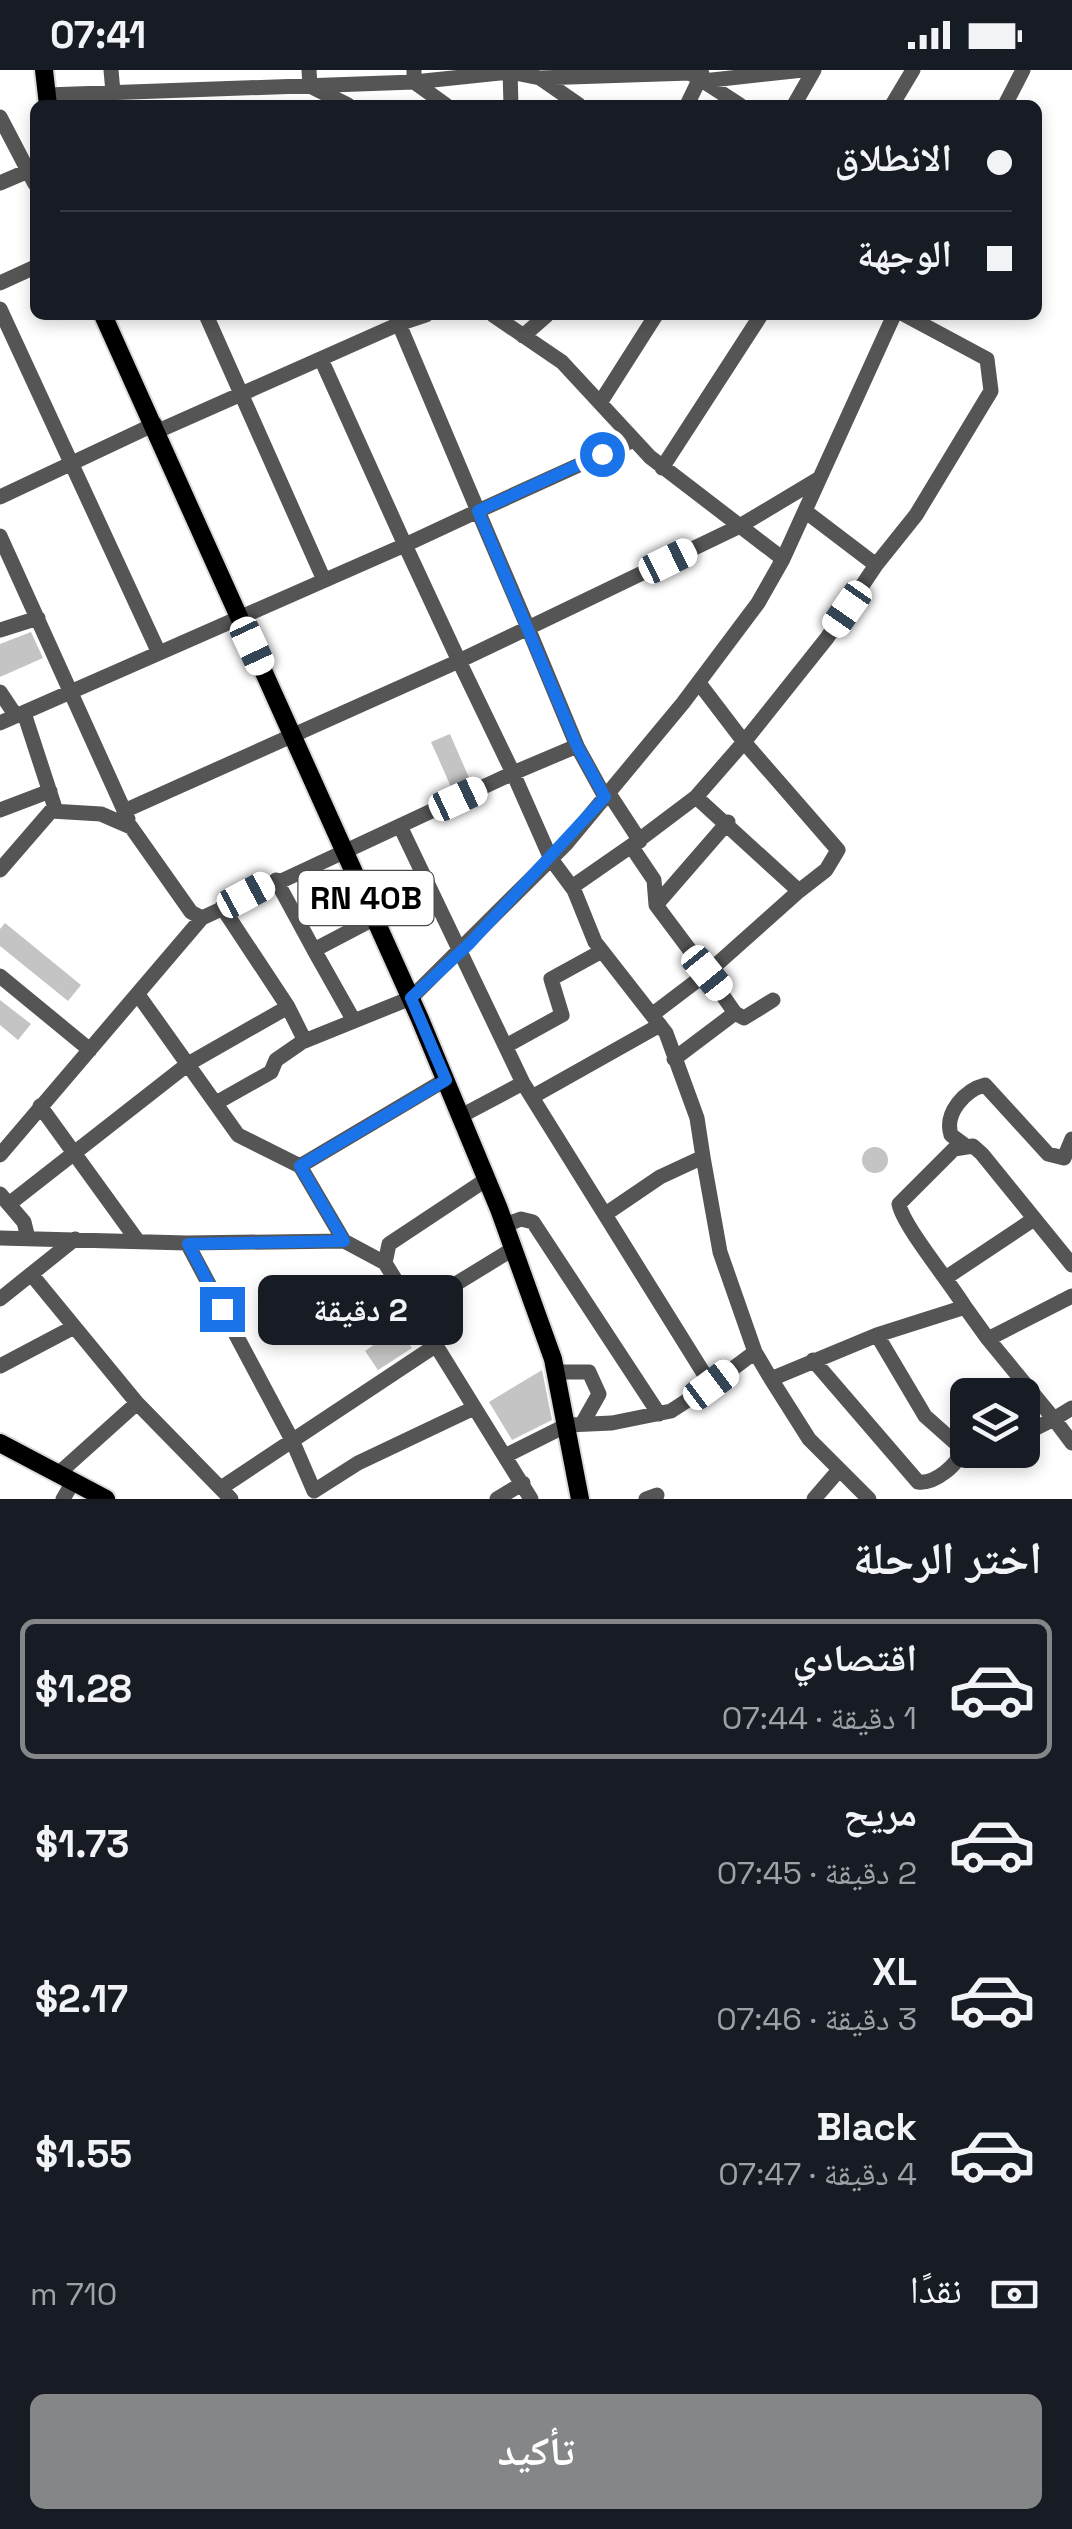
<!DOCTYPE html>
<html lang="ar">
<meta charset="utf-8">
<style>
body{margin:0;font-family:"Space Grotesk","Noto Naskh Arabic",sans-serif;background:#242831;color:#f1f3f6;direction:rtl;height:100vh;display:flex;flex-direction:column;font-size:38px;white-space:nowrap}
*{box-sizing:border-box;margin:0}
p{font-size:32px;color:#9ea1a6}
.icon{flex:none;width:55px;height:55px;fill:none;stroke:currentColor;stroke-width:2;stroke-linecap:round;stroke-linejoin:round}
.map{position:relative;height:1429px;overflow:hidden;direction:ltr}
.drawer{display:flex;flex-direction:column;background:#171b24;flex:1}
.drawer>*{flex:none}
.guide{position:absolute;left:30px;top:30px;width:1012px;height:220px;border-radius:15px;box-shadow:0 5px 15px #0003;direction:rtl;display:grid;align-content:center;height:220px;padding:0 30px;background:#171b24}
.tools{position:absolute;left:950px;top:1308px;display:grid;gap:20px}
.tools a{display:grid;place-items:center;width:90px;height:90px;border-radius:15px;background:#171b24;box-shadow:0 5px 15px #0003;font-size:50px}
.end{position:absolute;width:45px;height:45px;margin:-22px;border:12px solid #1a73e8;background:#fff;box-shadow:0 0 0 5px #fff}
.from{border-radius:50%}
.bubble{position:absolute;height:70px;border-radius:15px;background:#171b24;box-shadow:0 5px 15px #0003;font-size:32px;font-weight:700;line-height:70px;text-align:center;direction:rtl}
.car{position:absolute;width:30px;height:60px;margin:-30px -15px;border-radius:12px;box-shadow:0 0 8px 2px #0007;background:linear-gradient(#fff 24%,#345 0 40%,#fff 0 76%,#345 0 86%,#fff 0)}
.guide b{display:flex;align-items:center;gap:35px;height:95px;font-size:38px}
.guide b+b{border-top:2px solid #363941}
.guide i{width:25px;height:25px;background:#f1f3f6}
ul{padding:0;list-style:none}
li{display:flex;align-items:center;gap:30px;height:140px;margin:0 20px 15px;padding:0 10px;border:5px solid transparent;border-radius:15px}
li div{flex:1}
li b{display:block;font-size:38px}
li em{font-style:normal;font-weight:700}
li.on{border-color:#858687}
li>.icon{width:90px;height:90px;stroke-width:1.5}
h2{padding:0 30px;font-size:45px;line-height:120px}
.pay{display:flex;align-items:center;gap:25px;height:110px;padding:0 30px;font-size:38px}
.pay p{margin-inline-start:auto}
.action{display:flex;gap:20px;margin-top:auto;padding:20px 30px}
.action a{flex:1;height:115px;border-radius:15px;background:#858687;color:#fff;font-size:40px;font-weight:700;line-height:115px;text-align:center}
.status{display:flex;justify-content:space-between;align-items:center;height:70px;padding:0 50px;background:#171b24;direction:ltr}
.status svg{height:28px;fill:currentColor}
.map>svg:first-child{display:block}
.building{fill:#c4c4c4}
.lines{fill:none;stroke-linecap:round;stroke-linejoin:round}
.major-casing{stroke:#dbdbdb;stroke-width:22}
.minor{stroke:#555;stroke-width:15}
.major{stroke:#000;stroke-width:18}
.route{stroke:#1a73e8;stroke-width:12}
.labels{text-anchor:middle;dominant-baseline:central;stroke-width:8;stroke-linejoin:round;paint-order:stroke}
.shield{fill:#fff;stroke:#4c4c4c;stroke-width:2.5}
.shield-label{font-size:32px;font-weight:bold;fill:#000}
</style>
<div class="status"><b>07:41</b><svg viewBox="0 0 49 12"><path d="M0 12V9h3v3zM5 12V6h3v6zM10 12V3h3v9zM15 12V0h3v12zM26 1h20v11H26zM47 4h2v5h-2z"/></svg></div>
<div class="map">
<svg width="1072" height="1429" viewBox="0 0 1072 1429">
<rect width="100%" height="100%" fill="#fff"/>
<!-- building -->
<path class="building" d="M31 562 43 588 0 607V574Z
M450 664 470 710 452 719 431 672Z
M5 853 81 915 68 931 0 876V859Z
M0 930 31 954 18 970 0 955Z
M862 1090a13 13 0 1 1 26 0a13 13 0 1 1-26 0Z
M398 1258 412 1278 378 1300 365 1281Z
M542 1300 552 1350 512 1370 489 1332Z"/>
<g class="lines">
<defs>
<path id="major" d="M44 0 48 35
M103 245 420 949 499 1139 553 1289 580 1429
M0 1373 106 1429"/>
</defs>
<!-- major casing -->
<use href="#major" class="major-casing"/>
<!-- minor -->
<path class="minor" d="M111 0 113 22
M309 0 310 16 348 35
M414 0V12L446 35
M510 0 511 35
M540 8 579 35
M703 11 740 35
M47 25 414 12 510 2 540 8 690 3 703 11 803 0
M687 35 702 4
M794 35 814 0
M892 35 913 0
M1005 35 1023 0
M0 47 35 114
M0 113 28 101
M0 213 35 197
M0 239 159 583
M206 245 324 510
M426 245 399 254 478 441 634 370
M493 245 562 292 650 387 783 489
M523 266 547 245
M600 333 656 245
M158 361 399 254 396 248
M662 398 761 245
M0 427 155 354
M0 466 128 749
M876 495 916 445 991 321 987 289 905 245
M0 560 38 548
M0 622 16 646
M24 643 56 741
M0 653 405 475 321 289
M577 676 528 558 459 591 405 475 478 441 528 558 738 457 820 408
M608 722 640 771
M605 727 577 676 513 703 551 789 574 820 595 872 666 963 697 1048 703 1087
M696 727 744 672 699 613
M0 740 50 721
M400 756 523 1013 461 1046
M631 776 696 727 799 821 707 903 735 943 674 989
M0 800 51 741 101 744 131 757 191 842 202 848 513 703 459 591 124 741
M276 810 314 880 375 848
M572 817 631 776 654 810 656 835 707 903 653 944
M799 821 826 800 838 780 744 672 827 568 876 495 805 441
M656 835 728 752
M222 837 288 937
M314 880 354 951
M0 906 90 980
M139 926 238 1065 300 1096
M735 943 744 948 773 930
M506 976 562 945 551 909 602 881
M532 1027 660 955
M216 1033 271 1002 276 990 302 972 411 928 566 774 683 633 758 533 783 489 894 245
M40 1036 137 1170
M966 1076 951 1065C944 1043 965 1020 985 1015L1048 1084 1064 1088 1072 1069
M0 1085 202 848
M0 1124 24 1152 28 1168
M9 1134 188 994 288 937 305 971
M607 1143 660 1107 703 1087 720 1182 755 1282
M505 1155 521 1149 533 1152 659 1344
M0 1168 187 1173 344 1171 385 1193 531 1429
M344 1171 300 1096 445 1010
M187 1173 292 1370 314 1421 358 1393 474 1338
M385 1193 389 1174 487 1109
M31 1204 137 1333 231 1429
M947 1207 1034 1149
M0 1229 75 1169
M965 1237C950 1212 903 1156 899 1134L954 1079 973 1076 982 1084 1072 1195
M413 1240 513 1179
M988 1269 1054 1349 1022 1365
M813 1290 918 1412C934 1414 960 1395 961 1378L925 1346 877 1265
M0 1296 74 1257
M556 1302H589L599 1324 582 1354
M711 1315 755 1282 771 1309
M1072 1338 1054 1349 1072 1373
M993 1380H994
M505 1386 567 1355 612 1353 671 1341 711 1315 523 1013
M58 1404 137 1333
M221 1418 435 1276
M63 1429 73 1412
M497 1429 523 1413
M646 1429 657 1425
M814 1429 839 1400
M869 1429 809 1369 771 1309 877 1265 965 1237 988 1269 1072 1226"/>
<!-- major -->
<use href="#major" class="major"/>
</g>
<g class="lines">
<!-- route -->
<path class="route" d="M222 1239 188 1174 344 1171 300 1096 446 1010 411 928 470 873 605 727 577 676 478 441 602 384"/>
</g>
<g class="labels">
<!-- shield labels -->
<rect class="shield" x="298.5" y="801" width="135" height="54" rx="8"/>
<g class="shield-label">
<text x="366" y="828">RN 40B</text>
</g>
</g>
</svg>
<div class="tools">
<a><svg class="icon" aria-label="layers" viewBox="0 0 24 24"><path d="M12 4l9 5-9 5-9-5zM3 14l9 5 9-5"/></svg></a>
</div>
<i class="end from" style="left:602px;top:384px"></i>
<i class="end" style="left:222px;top:1239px"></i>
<div class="bubble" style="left:258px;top:1205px;width:205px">2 دقيقة</div>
<i class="car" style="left:668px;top:491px;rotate:64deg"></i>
<i class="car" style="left:847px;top:539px;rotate:215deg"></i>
<i class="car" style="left:252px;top:576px;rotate:155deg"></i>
<i class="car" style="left:458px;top:729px;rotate:65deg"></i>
<i class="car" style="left:246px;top:825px;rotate:62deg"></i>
<i class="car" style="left:707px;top:903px;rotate:141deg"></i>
<i class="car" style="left:711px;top:1315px;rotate:53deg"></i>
<div class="guide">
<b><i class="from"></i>الانطلاق</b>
<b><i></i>الوجهة</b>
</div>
</div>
<section class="drawer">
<h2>اختر الرحلة</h2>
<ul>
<li class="on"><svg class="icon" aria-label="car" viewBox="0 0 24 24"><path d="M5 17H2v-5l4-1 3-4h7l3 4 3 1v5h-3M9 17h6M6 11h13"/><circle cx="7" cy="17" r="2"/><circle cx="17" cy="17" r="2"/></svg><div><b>اقتصادي</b><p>1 دقيقة · 07:44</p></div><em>$1.28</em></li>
<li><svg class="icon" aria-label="car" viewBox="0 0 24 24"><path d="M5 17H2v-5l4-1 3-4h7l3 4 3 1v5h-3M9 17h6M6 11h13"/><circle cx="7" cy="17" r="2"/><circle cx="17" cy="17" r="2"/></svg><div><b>مريح</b><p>2 دقيقة · 07:45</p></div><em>$1.73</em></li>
<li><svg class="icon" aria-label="car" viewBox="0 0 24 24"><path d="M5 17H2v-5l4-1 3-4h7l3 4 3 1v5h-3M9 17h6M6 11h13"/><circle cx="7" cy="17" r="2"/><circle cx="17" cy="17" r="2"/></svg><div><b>XL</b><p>3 دقيقة · 07:46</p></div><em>$2.17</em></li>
<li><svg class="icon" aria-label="car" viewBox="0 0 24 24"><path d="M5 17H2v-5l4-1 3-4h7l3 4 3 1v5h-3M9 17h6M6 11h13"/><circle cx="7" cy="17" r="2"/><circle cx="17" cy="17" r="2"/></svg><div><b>Black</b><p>4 دقيقة · 07:47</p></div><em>$1.55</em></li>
</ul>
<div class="pay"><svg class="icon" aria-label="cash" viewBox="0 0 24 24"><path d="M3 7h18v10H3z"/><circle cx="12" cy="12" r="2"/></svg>نقدًا<p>710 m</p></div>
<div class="action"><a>تأكيد</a></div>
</section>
